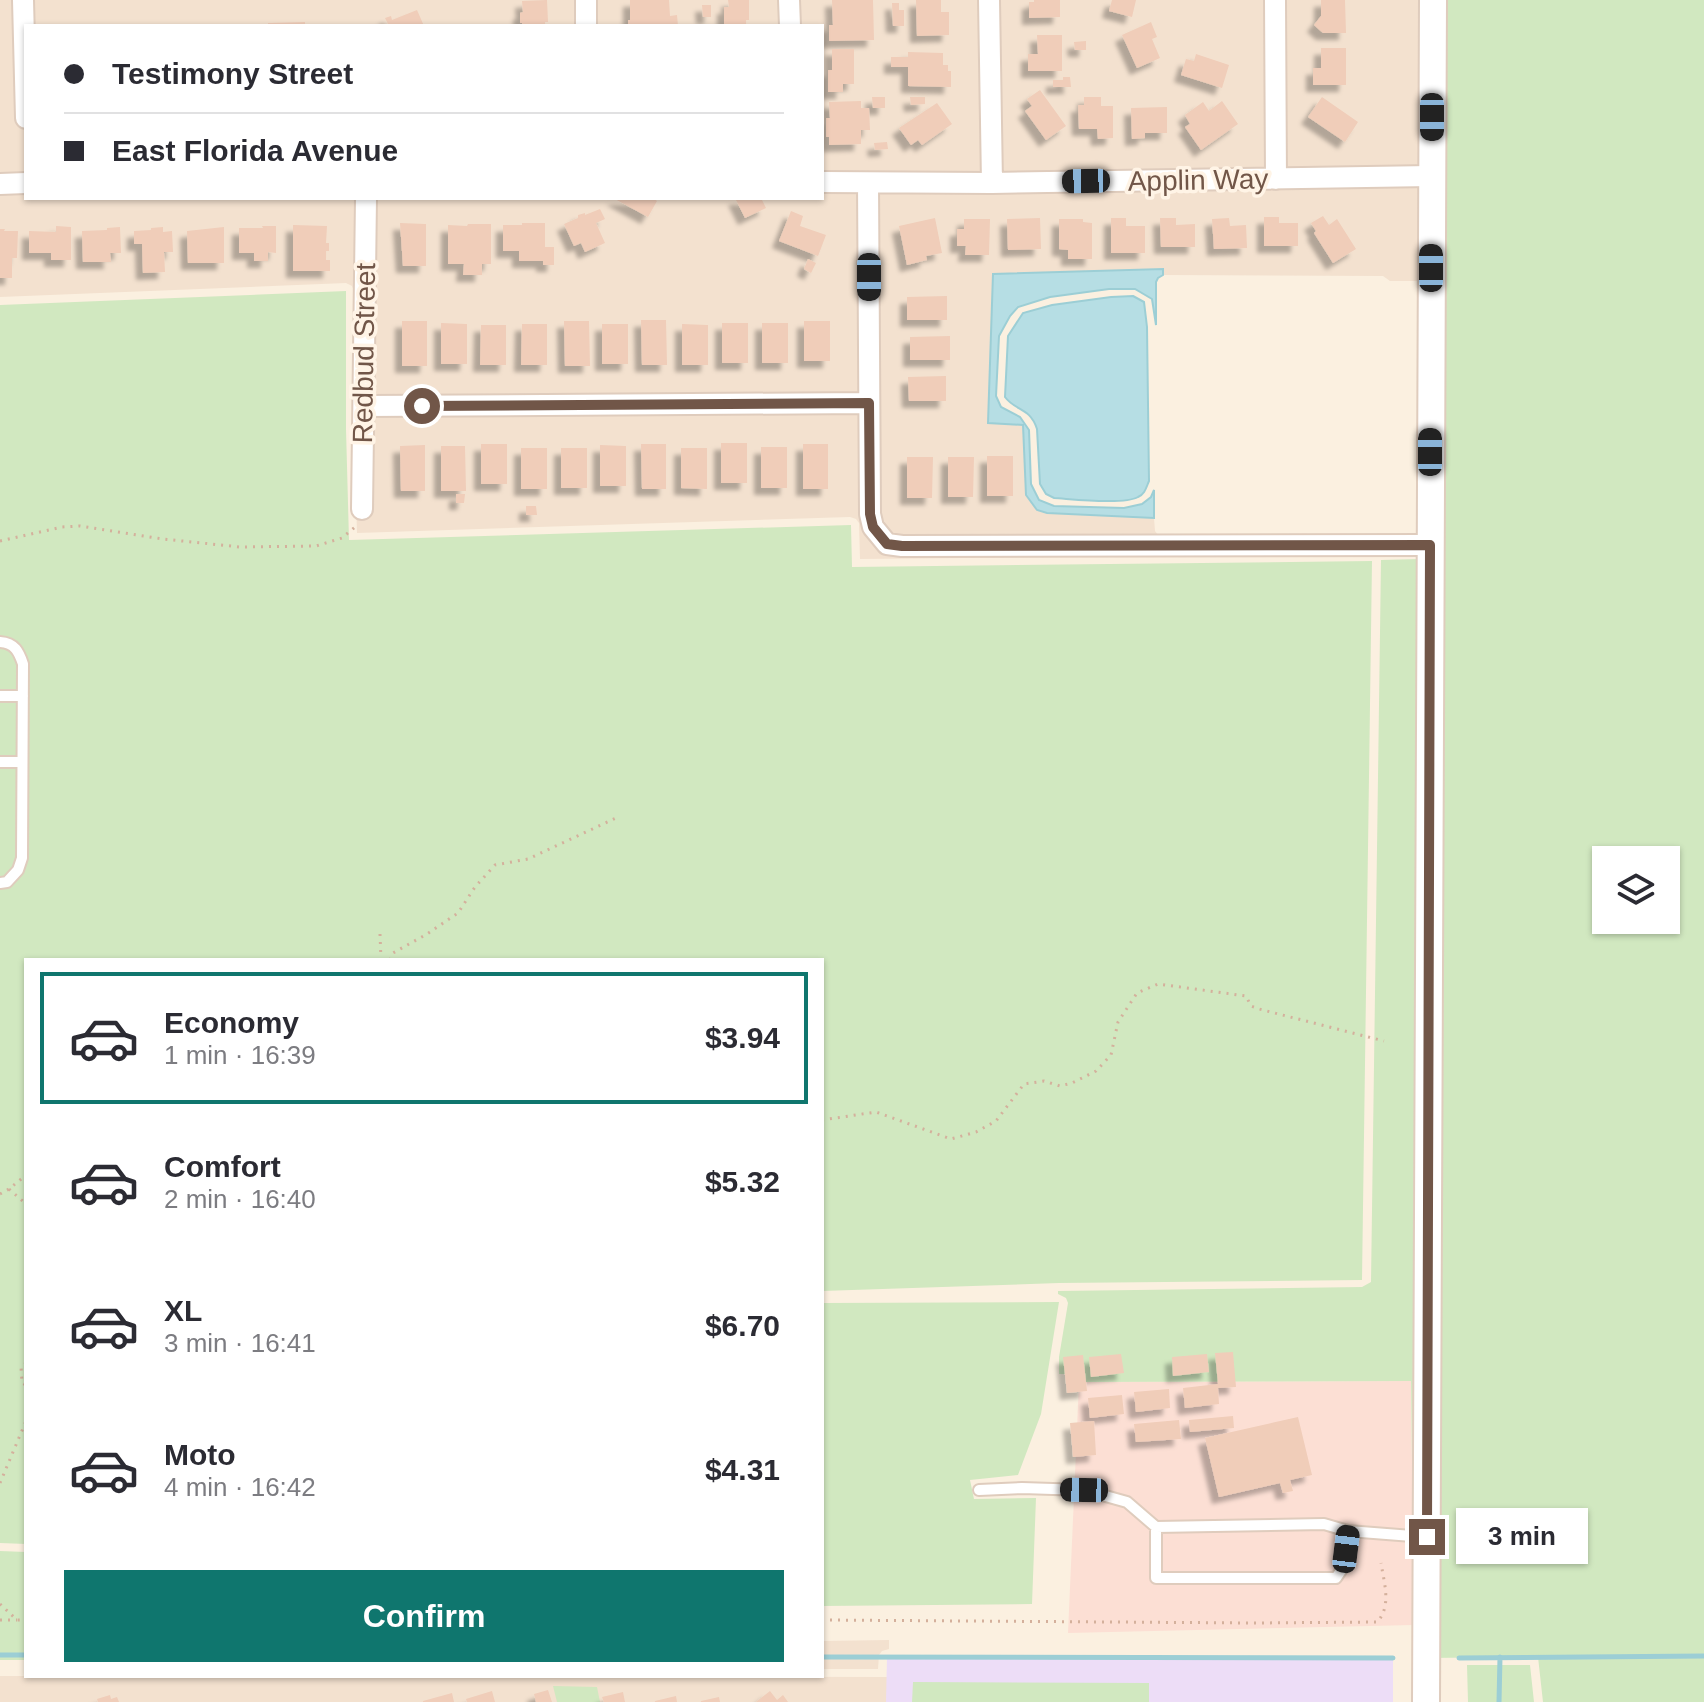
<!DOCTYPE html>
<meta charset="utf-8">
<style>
body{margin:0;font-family:Helvetica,sans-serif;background:#f7f7f7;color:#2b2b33;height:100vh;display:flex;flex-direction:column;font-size:30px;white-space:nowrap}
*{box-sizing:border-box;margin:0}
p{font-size:26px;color:#7c7c81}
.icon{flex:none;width:44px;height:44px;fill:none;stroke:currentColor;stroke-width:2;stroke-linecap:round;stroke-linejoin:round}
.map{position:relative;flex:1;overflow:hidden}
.details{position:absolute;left:24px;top:958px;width:800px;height:720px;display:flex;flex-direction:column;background:#fff;border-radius:0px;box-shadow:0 2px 6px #0004}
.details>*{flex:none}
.guide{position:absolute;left:24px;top:24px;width:800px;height:176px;border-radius:0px;box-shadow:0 2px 6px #0004;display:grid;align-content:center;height:176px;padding:0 40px;background:#fff}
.fabs{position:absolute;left:1592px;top:846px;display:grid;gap:16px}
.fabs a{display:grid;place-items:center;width:88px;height:88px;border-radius:0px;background:#fff;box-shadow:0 2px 6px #0004;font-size:40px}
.end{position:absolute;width:36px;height:36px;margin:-18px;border:10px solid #715648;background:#fff;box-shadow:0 0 0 4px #fff}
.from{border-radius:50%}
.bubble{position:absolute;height:56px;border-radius:0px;background:#fff;box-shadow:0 2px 6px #0004;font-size:26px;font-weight:600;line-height:56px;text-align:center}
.car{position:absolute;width:24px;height:48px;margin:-24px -12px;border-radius:10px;box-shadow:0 0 6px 2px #0007;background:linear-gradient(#222 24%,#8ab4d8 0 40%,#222 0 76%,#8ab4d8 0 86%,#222 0)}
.guide b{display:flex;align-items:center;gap:28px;height:76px;font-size:30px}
.guide b+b{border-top:2px solid #e1e1e2}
.guide i{width:20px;height:20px;background:#2b2b33}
ul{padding:14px 0 0;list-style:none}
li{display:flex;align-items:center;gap:24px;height:132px;margin:0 16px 12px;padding:0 24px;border:4px solid transparent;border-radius:0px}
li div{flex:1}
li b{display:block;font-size:30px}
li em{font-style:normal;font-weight:600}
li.current{border-color:#0f766e}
li>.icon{width:72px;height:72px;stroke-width:1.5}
.cta{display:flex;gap:16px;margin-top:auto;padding:16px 40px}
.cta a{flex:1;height:92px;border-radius:0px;background:#0f766e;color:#fff;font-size:32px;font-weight:600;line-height:92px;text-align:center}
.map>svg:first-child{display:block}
.residential{fill:#f3e1cf;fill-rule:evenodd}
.commercial{fill:#fcdfd4}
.education{fill:#edddf7}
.green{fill:#d1e8c0;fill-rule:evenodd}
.water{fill:#b6dee4;stroke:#9cced5;stroke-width:2}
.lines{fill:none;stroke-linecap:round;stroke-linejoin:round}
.stream{stroke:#9cced5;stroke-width:5}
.building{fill:#f0cdb9;filter:url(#shadow)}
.service-casing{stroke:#dfccbd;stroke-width:14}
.minor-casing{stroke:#dfccbd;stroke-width:24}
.tertiary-casing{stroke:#dfccbd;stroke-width:30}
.path{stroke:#d4b09c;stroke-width:3;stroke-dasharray:2 6;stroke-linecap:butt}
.service{stroke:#fff;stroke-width:10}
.minor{stroke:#fff;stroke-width:20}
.tertiary{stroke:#fff;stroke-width:26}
.route{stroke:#715648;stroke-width:10}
.labels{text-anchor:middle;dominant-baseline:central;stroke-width:7;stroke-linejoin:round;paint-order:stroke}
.street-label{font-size:28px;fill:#715648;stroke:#fff4e6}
</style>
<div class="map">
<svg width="1704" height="1702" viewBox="0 0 1704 1702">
<defs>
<filter id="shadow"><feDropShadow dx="-7" dy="7" stdDeviation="2" flood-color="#0004"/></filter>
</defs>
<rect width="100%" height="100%" fill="#fbf0e0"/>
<!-- residential -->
<path class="residential" d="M0 0H1423L1419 150V281H1390L1383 276 1163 275 1162 269 993 274 988 422 1023 425 1026 495 1047 513 1154 518 1155 531 1158 535 1163 537 1164 556 860 559 859 523 856 519 850 517 357 533 354 429V291L352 286 346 283 0 297ZM26 26H822V198H26Z
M889 1640V1649L882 1651 879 1655 878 1669H822V1641Z
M0 1676 887 1677V1702H0Z"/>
<!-- commercial -->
<path class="commercial" d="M1411 1381 1414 1625 1068 1633 1079 1382Z"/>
<!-- education -->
<path class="education" d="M887 1657 1393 1658V1702H886Z"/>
<!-- green -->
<path class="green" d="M1433 0H1704V1702H1543L1538 1657 1426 1658ZM1606 860H1666V920H1606Z
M346 291V429L349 540 851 525 852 567 1372 561 1362 1280 1059 1283 822 1291V960H26V1544L0 1543V305Z
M1420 559 1414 1625 1411 1381 1079 1382V1374H1059V1357L1068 1303 1066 1298 1058 1294V1291L1362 1287 1371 1282 1381 560Z
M1059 1302 1041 1414 1018 1475 970 1480 974 1499 1036 1498 1032 1604 822 1606V1303Z
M0 1551 26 1552V1660H0Z
M1467 1665H1530L1534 1702H1468Z
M913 1682 1149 1683V1702H912Z
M553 1686 597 1687 600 1702H557Z"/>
<!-- water -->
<path class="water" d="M1163 269V275L1158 278 1156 282V325L1152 299 1135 289H1109L1050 297 1018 307 1010 316 999 336 996 396 1001 407 1020 417 1029 430 1031 484 1039 500 1054 506 1124 508 1142 504 1151 497 1154 490V518L1047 513 1037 510 1026 495 1023 425 988 423 993 274Z
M1133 296 1144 302 1147 327 1149 481C1146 488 1145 494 1138 497 1124 505 1072 499 1054 498L1046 494 1040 484 1037 429C1030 407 1015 411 1005 397L1008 336 1023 313 1052 305 1111 297Z"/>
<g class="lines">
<!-- stream -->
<path class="stream" d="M0 1655H26
M822 1657 1393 1658
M1459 1658 1704 1656
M1499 1702 1500 1657"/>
</g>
<!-- building -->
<path class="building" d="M547 0 548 22H545V26H522V23H520V13L523 12 522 1Z
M630 0H669L670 16 677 15 678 26H628V20H630Z
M728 0H749V20H746V26H724V7H729Z
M832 0H873L874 40 829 41V25H833Z
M916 0H941V12H949V35L917 36Z
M1034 0H1060V17L1029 18V2H1034Z
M1112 0H1136L1132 17 1109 11Z
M1321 0H1345L1346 33H1323L1314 25 1321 16Z
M892 3H899V10H904V26H893Z
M702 5H711V17H703Z
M417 10 424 26H389L385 18 391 16 392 20Z
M305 22V26H268V23Z
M1151 22 1157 37 1152 39 1160 58 1137 68 1122 35Z
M1037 35H1062V71H1028V54H1038Z
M1086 41V50H1075L1074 42Z
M1321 48H1346V85H1313V68H1321Z
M832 49H854V84H843V92H828V70H832Z
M908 52 943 53V65H948V71H951V87L908 86V67H891V57H908Z
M1196 54 1229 65 1222 88 1181 75 1186 59 1194 61Z
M1063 77H1070L1071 87H1053V80H1063Z
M1040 90 1066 126 1046 140 1025 111 1032 106 1027 99Z
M872 97H885V108H873Z
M910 97H925V104L911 105Z
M1084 97H1101V106H1113V138L1098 139 1097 129H1079L1078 105H1084Z
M1322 97 1358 122 1345 142 1308 117Z
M861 101V108H869L870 130H861V144L829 145V137H826V118H830L829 102Z
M1222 101 1238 124 1201 150 1185 127 1190 124 1185 115 1203 102 1209 111Z
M937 103 952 124 922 145 918 140 911 145 899 128Z
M1167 107V133H1145V138L1132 139 1131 108Z
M887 142 888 149 875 150 874 143Z
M613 198H653L657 201 648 217Z
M735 198H761L766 208 745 218Z
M600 209 605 219 596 223 605 243 585 252 581 243 574 246 564 224 578 218V215L585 213V215Z
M791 211 803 216 800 226 826 235 818 256 779 241Z
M1323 216 1329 225 1337 219 1356 249 1333 263 1314 233 1316 231 1311 223Z
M1264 217H1279V223H1298V246H1264Z
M935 218 942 253 926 256 927 260 907 265 899 226Z
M1040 218 1041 249 1008 250 1007 219Z
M1111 218H1126V226H1145V253H1111Z
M1160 218H1176V225L1195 224V247H1161Z
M1229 218 1230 226 1246 225 1247 248 1214 249 1212 219Z
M964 219H990L989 255H965L966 246H957V229H964Z
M1059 219H1083V222L1092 223V259H1068V250L1059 249Z
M400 223 426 224V266H403Z
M522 223H545V247H554V265H543V261H519V251H503V225H522Z
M468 224H491V264H482V275H463L464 264H448V225L467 226Z
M293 225 327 226 326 243H329V251H326V260H330V271H293Z
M56 226 71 227V260H51V253H29V231L56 232Z
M262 226H276V253L268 252V261H254V253H239V228H263Z
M120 227 121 253H110L111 262H83L82 231 107 230V228Z
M163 227V232L172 231 173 252H164L165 272 143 273 142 244H134V231L151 230V228Z
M224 227V263H188L187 231Z
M0 229H5L4 231H18L17 258H12V278H0Z
M808 259 816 263 811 273 804 269Z
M947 296V320H907V297Z
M641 320H666L667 365H642Z
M402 321H427V366H402Z
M564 321H589L590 366H565Z
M804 321H830V361H804Z
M441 323 467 324V364H441Z
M722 323H748V363H722Z
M762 323H788V363H762Z
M522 324H547V365H521Z
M602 324H628V364H602Z
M682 324 708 325V365H682Z
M481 325H506V365H480Z
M950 336V360H910V337Z
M946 376V401H909L908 377Z
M721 443H747V483H721Z
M481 444H507V484H481Z
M641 444H666V489H642Z
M803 444H828V489H803Z
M425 445V491H401L400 446Z
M600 445 626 446V486H600Z
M441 446H465L466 491H441Z
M761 447H787V488H761Z
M521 448H547V489H521Z
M561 448H587V488H561Z
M681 448H707V489L681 488Z
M987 456H1013V496H987Z
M907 457H933L932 498H907Z
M948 457H974L973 497H948Z
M456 494H465L464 503H456Z
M526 506H536L537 515H526Z
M1233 1352 1236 1387 1218 1388 1219 1404 1185 1408 1183 1388 1218 1384 1215 1353Z
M1121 1354 1124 1373 1091 1377 1089 1357Z
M1207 1354 1209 1372 1173 1376 1172 1357Z
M1083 1355 1087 1391 1067 1393 1063 1357Z
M1169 1389 1170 1408 1136 1412 1134 1392Z
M1122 1395 1124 1414 1090 1418 1088 1398Z
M1233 1416 1234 1428 1190 1432 1189 1420Z
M1298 1417 1312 1475 1290 1480 1293 1491 1283 1493 1280 1483 1219 1497 1205 1438Z
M1179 1420 1181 1439 1136 1442 1134 1424Z
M1094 1421 1096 1455 1073 1457 1070 1423Z
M548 1690 552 1702H536L534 1694Z
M492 1691 495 1702H467L466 1699Z
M770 1691 777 1700 783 1695 788 1702H756Z
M623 1692 625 1702H604L602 1697Z
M452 1693 454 1702H423V1701Z
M110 1695 111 1699 117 1697 119 1702H98L97 1699Z
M676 1696 677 1702H655V1701Z
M719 1697 720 1702H701V1701Z"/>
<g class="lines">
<defs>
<path id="service" d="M0 642C15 643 19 652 23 664L22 858 18 870 7 882 0 883
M0 696H23
M0 762H22
M979 1490 1022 1488 1084 1490 1127 1502 1156 1527
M1348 1531 1344 1566 1336 1578H1156V1527L1324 1524 1348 1531 1425 1537"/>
<path id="minor" d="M23 0 26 118
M586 0V26
M789 0 790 26
M989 0 992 183
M1275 0 1276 179
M822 182 992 183 1431 176
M868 183 870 514 873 527 887 544 902 546 1430 545
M0 184 26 183
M364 406 869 403
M362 509 366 198"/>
<path id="tertiary" d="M1426 1702 1433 0"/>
</defs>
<!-- service casing -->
<use href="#service" class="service-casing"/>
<!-- minor casing -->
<use href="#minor" class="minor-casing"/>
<!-- tertiary casing -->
<use href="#tertiary" class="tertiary-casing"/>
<!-- path -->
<path class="path" d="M0 541 62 527 80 526 163 539 240 547 316 546 342 538 355 527
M380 934 381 960
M390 960 393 953 427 934 458 913 475 887 495 865 528 859 616 818
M822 1120 876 1112 951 1139 976 1132 996 1121 1024 1084 1044 1081 1060 1086 1072 1083 1096 1071 1111 1055 1118 1022 1137 993 1158 984 1246 996 1251 1006 1259 1009 1384 1041
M9 1189 26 1204
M0 1194 9 1189 26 1175
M26 1363 21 1367 22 1383 26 1385
M0 1483 26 1421
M0 1604 17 1620H26
M0 1620H17
M822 1620 1256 1623 1377 1622C1392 1606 1384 1583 1381 1563"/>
<!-- service -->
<use href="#service" class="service"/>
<!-- minor -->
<use href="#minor" class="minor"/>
<!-- tertiary -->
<use href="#tertiary" class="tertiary"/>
</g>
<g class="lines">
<!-- route -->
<path class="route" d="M422 406 869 403 870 514 873 527 887 544 902 546 1430 545 1427 1537"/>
</g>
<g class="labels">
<!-- street labels -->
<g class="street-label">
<text transform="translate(1198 180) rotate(-1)">Applin Way</text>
<text transform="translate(364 353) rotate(-89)">Redbud Street</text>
</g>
</g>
</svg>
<div class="fabs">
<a><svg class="icon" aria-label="layers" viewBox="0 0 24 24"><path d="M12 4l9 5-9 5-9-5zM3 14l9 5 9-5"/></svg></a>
</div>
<i class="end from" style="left:422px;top:406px"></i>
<i class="end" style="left:1427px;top:1537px"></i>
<div class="bubble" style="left:1456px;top:1508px;width:132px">3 min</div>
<i class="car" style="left:1432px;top:117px;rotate:180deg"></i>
<i class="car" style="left:1086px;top:181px;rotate:269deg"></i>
<i class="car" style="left:1431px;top:268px;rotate:0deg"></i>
<i class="car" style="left:869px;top:277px;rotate:180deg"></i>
<i class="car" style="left:1430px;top:452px;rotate:0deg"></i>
<i class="car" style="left:1084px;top:1490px;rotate:271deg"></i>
<i class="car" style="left:1346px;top:1549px;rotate:7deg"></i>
<div class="guide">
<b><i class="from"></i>Testimony Street</b>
<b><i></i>East Florida Avenue</b>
</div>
<section class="details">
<ul>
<li class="current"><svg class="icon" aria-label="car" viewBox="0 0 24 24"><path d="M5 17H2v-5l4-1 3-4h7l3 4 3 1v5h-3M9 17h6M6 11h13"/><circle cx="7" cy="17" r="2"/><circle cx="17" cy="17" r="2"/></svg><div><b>Economy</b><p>1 min · 16:39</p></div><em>$3.94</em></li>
<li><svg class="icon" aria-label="car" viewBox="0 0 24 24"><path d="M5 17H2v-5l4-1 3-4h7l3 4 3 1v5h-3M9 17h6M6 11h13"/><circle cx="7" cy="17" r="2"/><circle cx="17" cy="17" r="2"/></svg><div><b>Comfort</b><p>2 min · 16:40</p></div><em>$5.32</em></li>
<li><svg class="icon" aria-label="car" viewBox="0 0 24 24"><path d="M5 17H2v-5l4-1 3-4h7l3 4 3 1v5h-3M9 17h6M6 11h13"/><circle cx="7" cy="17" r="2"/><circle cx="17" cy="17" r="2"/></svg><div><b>XL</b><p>3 min · 16:41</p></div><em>$6.70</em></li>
<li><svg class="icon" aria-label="car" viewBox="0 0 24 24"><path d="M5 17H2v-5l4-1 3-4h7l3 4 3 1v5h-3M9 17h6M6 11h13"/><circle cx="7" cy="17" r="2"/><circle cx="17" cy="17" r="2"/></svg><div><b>Moto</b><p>4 min · 16:42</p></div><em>$4.31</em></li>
</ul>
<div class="cta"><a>Confirm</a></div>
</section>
</div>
